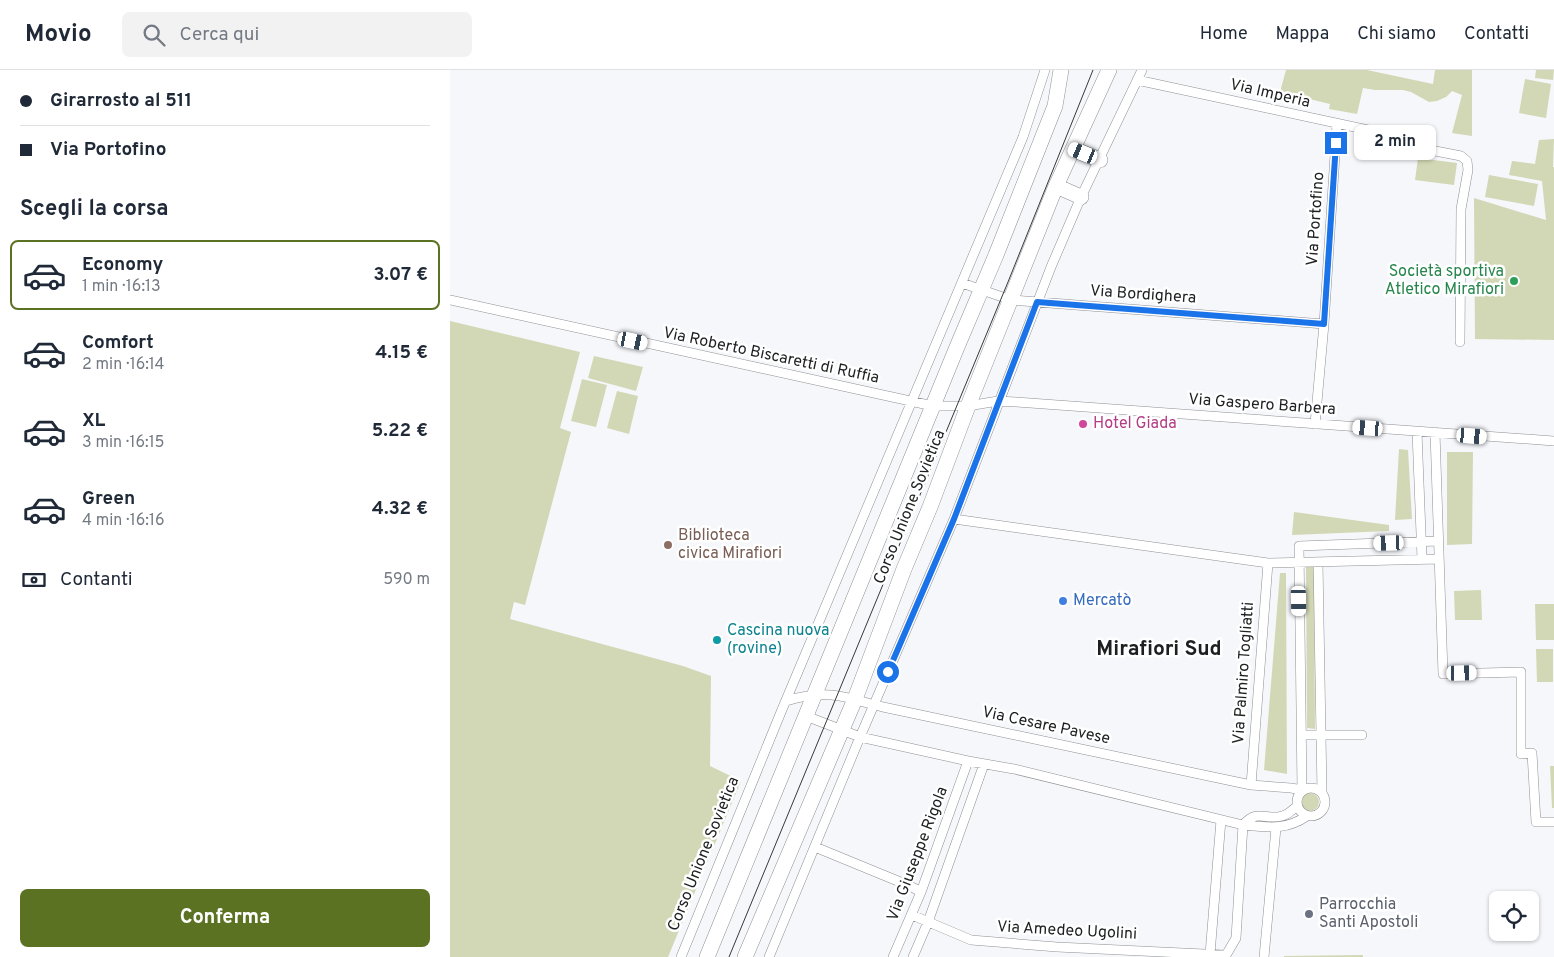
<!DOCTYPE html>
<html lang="it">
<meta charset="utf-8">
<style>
body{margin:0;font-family:Overpass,sans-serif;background:#f2f2f3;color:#1f2937;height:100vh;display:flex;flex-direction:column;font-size:19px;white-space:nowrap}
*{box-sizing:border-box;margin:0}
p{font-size:16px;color:#747a83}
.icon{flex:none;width:28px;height:28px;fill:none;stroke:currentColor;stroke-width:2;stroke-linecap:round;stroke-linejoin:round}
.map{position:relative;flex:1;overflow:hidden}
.panel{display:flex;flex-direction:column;background:#fff;width:450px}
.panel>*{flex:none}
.guide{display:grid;align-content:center;height:110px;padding:0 20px;background:#fff}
.fabs{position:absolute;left:1039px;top:821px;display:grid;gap:10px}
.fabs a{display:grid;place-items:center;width:50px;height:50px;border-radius:8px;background:#fff;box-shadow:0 1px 4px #0004;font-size:25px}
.end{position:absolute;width:22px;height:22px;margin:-11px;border:6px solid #1a73e8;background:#fff;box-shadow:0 0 0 2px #fff}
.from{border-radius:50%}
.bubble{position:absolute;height:35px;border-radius:8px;background:#fff;box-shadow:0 1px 4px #0004;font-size:16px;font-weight:700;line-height:35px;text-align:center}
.car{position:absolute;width:15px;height:30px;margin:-15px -8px;border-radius:6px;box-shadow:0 0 4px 1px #0007;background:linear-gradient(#fff 24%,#345 0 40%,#fff 0 76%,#345 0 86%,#fff 0)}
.guide b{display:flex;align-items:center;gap:18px;height:48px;font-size:19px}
.guide b+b{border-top:1px solid #e0e1e3}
.guide i{width:12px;height:12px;background:#1f2937}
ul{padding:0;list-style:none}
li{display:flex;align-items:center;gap:15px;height:70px;margin:0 10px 8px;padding:0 10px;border:2px solid transparent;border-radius:8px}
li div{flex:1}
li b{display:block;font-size:19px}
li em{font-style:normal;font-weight:700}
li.current{border-color:#5b7223}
li>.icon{width:45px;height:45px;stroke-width:1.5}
h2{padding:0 20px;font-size:22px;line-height:60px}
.pay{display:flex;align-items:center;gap:12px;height:55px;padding:0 20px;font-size:19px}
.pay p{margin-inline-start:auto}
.primary-button{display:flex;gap:10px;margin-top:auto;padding:10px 20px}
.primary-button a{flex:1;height:58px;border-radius:8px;background:#5b7223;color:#fff;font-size:20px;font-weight:700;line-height:58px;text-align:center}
header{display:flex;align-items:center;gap:30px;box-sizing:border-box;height:70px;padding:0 25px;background:#fff;border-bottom:1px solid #e0e1e3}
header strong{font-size:24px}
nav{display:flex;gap:28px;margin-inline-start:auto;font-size:18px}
.search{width:350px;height:45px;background:#f2f2f3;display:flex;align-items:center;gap:12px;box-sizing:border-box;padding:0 18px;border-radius:8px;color:#747a83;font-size:19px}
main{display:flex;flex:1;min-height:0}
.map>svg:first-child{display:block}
.green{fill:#d2d8b5}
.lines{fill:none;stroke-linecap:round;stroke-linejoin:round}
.street-casing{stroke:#8f9093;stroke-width:10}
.primary-casing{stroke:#8f9093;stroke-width:16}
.street{stroke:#fff;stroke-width:9}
.primary{stroke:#fff;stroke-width:15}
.tram{stroke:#363839;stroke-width:1}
.route{stroke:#1a73e8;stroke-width:6}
.leisure-dot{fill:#2e9e5b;stroke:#fff;stroke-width:2}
.hotel-dot{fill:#d1479c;stroke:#fff;stroke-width:2}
.education-dot{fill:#8d6e63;stroke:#fff;stroke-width:2}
.shop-dot{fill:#3f7fe0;stroke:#fff;stroke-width:2}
.culture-dot{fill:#0f9aa8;stroke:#fff;stroke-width:2}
.worship-dot{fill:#6b7280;stroke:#fff;stroke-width:2}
.labels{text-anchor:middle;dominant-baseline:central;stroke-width:5;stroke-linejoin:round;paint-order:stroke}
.street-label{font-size:16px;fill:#1e1f20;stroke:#fff}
.leisure-label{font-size:16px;fill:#27864d;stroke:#fff;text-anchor:end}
.hotel-label{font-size:16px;fill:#b23c85;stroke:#fff;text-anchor:start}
.education-label{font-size:16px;fill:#785e54;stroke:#fff;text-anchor:start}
.shop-label{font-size:16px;fill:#366cbe;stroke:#fff;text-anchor:start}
.culture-label{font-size:16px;fill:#0d838f;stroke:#fff;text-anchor:start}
.worship-label{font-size:16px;fill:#5b616d;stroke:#fff;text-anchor:start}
.district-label{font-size:21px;font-weight:bold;fill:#1e1f20;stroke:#fff}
</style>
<header>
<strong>Movio</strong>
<div class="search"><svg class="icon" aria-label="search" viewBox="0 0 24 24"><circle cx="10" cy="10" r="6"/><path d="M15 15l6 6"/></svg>Cerca qui</div>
<nav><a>Home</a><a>Mappa</a><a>Chi siamo</a><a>Contatti</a></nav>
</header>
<main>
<section class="panel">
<div class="guide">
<b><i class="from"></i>Girarrosto al 511</b>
<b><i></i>Via Portofino</b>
</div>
<h2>Scegli la corsa</h2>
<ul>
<li class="current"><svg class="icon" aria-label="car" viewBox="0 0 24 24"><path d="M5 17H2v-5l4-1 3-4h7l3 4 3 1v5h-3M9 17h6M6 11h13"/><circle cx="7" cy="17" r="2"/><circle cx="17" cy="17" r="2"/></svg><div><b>Economy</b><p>1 min · 16:13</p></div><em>3.07 €</em></li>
<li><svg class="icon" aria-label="car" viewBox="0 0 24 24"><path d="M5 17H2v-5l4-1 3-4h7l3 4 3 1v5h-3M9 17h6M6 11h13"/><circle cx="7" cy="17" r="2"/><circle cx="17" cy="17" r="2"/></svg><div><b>Comfort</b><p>2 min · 16:14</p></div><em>4.15 €</em></li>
<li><svg class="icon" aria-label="car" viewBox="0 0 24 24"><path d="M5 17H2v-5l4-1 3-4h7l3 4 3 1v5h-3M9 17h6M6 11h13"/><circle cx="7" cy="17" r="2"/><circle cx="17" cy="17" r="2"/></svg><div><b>XL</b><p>3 min · 16:15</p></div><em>5.22 €</em></li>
<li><svg class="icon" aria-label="car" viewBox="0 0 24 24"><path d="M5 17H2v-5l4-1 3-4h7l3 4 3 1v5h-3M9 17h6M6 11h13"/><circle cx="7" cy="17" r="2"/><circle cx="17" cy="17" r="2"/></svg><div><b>Green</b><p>4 min · 16:16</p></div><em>4.32 €</em></li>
</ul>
<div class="pay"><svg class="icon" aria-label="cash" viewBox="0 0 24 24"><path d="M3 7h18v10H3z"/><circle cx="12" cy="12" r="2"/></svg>Contanti<p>590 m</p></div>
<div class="primary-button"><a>Conferma</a></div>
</section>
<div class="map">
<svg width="1104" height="887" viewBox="0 0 1104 887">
<rect width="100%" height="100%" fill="#f5f7fb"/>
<!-- green -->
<path class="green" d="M836 0H917L983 14 985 0H1022V66L1002 63 1012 25 1002 21 996 27 987 31 979 32 961 22 953 20H925L913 18 907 44 879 39 880 34 830 22Z
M1086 0H1104L1103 10 1085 8Z
M1075 9 1101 14 1096 48 1069 43Z
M1104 69 1103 97H1104V270L1025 269 1024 128 1096 150 1092 111 1059 105 1062 91 1085 94 1089 70Z
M968 88 1007 93 1004 115 965 110Z
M1039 105 1088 114 1084 136 1035 127Z
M0 251 130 282 110 358 121 362 75 535 64 532 60 549 233 596 261 606 260 696 291 711 218 887H0Z
M144 286 193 297 186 321 138 308Z
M132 309 157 315 146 357 121 351Z
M167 321 188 326 179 364 157 358Z
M949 379 958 380 962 449 945 450Z
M997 382H1023L1022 474 997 475Z
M844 442 939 455V461L842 465Z
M856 497H864L865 659 857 658Z
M830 503H836L837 704 814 700Z
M1031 520 1032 550H1005L1004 521Z
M1085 534H1104V570H1086Z
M1086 579H1103V612H1087Z
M1100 696H1104V738H1102Z
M851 732a9 9 0 1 1 18 0a9 9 0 1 1-18 0Z
M913 885V887H834V886Z"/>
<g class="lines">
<defs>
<path id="street" d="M687 10 946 66 960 76 1011 86 1017 91 1018 100 1011 139 1010 272
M512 213 561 230 874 254
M0 230 483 336H518L548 331 566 332 1104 371
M865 354 874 254 887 54
M967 362 972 489
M985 362 993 604 1071 602V684L1082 683 1086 752H1104
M504 449 818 493 989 489
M868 492 872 723
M336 631C360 623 382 622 406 630 415 632 424 635 433 637L801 715 841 718 852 720
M356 646 410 667 518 691 564 699 793 755C817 757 835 761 857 746
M851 665H912
M801 715 818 493
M847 732a14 14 0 1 1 28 0a14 14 0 1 1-28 0Z
M852 720 849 476 988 471
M365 777 460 816 471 822
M462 845 521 870 607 877 775 885
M760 884 771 750
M231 887 331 642 573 67 595 0
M319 887 410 667 504 449 601 197 631 127 692 0
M443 887 471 822 518 691
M463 887 478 852 534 694
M775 887 786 868 793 755C808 738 815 751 832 746 838 745 842 740 846 737
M814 887 826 758"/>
<path id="primary" d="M623 79 650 90
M606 116 631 127
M257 887 507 277 546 185 605 36 611 0
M295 887 405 629 454 499 480 437 518 336 606 116 659 0"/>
</defs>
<!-- street casing -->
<use href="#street" class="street-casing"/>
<!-- primary casing -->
<use href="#primary" class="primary-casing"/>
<!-- street -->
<use href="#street" class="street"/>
<!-- primary -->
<use href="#primary" class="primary"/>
<!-- tram -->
<path class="tram" d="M279 887 558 212 643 0"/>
</g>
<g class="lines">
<!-- route -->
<path class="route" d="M438 602 504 449 587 232 874 254 886 73"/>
</g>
<!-- markers -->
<circle class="leisure-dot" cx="1064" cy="211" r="5"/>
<circle class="hotel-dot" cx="633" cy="354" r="5"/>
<circle class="education-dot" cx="218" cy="475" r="5"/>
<circle class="shop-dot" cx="613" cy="531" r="5"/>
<circle class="culture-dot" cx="267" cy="570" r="5"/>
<circle class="worship-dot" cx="859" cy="844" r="5"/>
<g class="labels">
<!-- street labels -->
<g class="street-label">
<text transform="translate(820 24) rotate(13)">Via Imperia</text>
<text transform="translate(866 149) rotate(-86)">Via Portofino</text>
<text transform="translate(693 225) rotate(4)">Via Bordighera</text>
<text transform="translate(321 286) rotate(12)">Via Roberto Biscaretti di Ruffia</text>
<text transform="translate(812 335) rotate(4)">Via Gaspero Barbera</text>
<text transform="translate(460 437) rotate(-68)">Corso Unione Sovietica</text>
<text transform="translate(794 603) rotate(-86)">Via Palmiro Togliatti</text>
<text transform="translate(596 656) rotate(12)">Via Cesare Pavese</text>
<text transform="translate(254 784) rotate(-68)">Corso Unione Sovietica</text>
<text transform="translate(468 784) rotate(-69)">Via Giuseppe Rigola</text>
<text transform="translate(617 861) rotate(3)">Via Amedeo Ugolini</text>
</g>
<!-- leisure labels -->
<g class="leisure-label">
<text x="1054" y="202">Società sportiva<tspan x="1054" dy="18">Atletico Mirafiori</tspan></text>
</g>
<!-- hotel labels -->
<g class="hotel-label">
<text x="643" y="354">Hotel Giada</text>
</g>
<!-- education labels -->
<g class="education-label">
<text x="228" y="466">Biblioteca<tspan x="228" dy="18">civica Mirafiori</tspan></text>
</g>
<!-- shop labels -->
<g class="shop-label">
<text x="623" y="531">Mercatò</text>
</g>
<!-- culture labels -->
<g class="culture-label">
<text x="277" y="561">Cascina nuova<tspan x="277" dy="18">(rovine)</tspan></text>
</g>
<!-- worship labels -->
<g class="worship-label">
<text x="869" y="835">Parrocchia<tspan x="869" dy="18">Santi Apostoli</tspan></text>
</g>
<!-- district labels -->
<g class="district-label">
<text x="709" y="579">Mirafiori Sud</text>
</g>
</g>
</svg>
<div class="fabs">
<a><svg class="icon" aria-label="locate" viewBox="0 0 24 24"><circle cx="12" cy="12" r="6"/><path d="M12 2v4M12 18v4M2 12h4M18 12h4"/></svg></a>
</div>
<i class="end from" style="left:438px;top:602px"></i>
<i class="end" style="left:886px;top:73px"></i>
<div class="bubble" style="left:904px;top:55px;width:82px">2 min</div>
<i class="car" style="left:633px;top:83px;rotate:292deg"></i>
<i class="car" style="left:183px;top:271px;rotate:102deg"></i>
<i class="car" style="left:918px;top:358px;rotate:274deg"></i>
<i class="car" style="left:1022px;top:366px;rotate:95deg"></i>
<i class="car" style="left:939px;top:473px;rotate:268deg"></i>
<i class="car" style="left:849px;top:531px;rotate:179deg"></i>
<i class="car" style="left:1012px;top:603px;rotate:89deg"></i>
</div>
</main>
